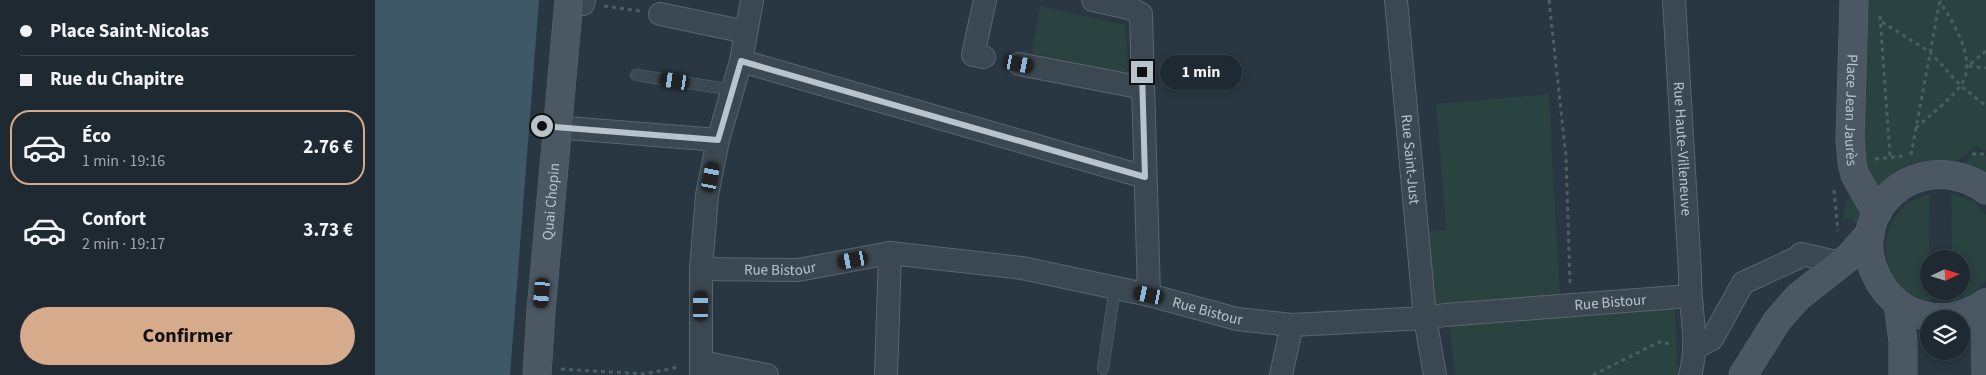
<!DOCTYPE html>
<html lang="fr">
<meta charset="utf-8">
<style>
body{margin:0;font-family:"Source Sans 3",sans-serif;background:#2b353d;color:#f1f3f6;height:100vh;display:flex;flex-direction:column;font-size:19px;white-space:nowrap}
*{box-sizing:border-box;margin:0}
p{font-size:16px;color:#a1a6ab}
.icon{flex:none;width:28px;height:28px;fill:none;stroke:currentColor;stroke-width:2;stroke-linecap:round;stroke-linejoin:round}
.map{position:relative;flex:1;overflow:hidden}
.drawer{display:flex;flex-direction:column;background:#1e2931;width:375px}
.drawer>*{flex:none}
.banner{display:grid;align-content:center;height:110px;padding:0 20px;background:#1e2931}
.needle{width:32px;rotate:86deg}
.buttons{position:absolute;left:1545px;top:250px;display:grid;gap:10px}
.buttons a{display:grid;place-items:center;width:50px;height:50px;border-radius:50%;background:#1e2931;box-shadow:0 2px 8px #0003,0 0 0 1px #3c454d;font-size:25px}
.end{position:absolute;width:22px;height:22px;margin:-11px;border:6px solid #b9c3cb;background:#111;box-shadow:0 0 0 2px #111}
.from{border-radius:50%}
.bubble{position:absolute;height:35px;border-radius:18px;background:#1e2931;box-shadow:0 2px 8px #0003,0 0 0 1px #3c454d;font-size:16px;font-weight:700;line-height:35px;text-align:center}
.car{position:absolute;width:15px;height:30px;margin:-15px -8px;border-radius:6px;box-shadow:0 0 4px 1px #0007;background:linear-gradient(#222 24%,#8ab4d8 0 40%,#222 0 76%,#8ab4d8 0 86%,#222 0)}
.banner b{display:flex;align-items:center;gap:18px;height:48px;font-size:19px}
.banner b+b{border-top:1px solid #3c454d}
.banner i{width:12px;height:12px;background:#f1f3f6}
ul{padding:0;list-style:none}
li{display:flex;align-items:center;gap:15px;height:75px;margin:0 10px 8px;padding:0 10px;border:2px solid transparent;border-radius:20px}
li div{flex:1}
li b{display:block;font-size:19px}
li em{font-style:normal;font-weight:700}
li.selected{border-color:#d6ab8b}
li>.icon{width:45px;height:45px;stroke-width:1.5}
.button{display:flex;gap:10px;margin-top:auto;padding:10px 20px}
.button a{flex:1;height:58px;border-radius:30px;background:#d6ab8b;color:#111;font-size:20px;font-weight:700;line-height:58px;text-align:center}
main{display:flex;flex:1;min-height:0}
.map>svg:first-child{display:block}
.green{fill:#2a4240}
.water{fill:#3f5868}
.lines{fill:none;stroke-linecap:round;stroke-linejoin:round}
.lane-casing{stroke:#5a666e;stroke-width:12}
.street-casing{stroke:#5a666e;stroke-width:24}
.secondary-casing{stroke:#5a666e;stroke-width:29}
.path{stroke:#4a5f5f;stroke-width:3;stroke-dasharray:4 4;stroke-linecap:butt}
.lane{stroke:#3c4851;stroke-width:11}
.street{stroke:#3c4851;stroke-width:22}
.secondary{stroke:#4b5863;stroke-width:28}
.route{stroke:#b9c3cb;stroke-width:6}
.labels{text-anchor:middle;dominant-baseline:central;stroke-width:4;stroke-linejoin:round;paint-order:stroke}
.street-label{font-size:15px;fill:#b9c3cb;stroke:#212d36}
</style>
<main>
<section class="drawer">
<div class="banner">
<b><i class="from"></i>Place Saint-Nicolas</b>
<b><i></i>Rue du Chapitre</b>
</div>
<ul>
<li class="selected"><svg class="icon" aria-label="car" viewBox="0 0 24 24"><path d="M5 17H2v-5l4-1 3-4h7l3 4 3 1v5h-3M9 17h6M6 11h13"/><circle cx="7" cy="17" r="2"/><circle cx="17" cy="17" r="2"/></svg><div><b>Éco</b><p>1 min · 19:16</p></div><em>2.76 €</em></li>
<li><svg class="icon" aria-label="car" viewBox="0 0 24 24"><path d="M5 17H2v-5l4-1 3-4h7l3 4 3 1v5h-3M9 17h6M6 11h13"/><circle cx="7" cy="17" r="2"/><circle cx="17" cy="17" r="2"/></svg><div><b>Confort</b><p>2 min · 19:17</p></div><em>3.73 €</em></li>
</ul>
<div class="button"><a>Confirmer</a></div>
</section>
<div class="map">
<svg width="1611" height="375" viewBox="0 0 1611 375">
<rect width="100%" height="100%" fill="#283741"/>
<!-- green -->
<path class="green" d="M1486 0H1611V151L1602 146 1582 161 1527 170 1500 191 1482 123Z
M665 6 750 25 753 74 657 53Z
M1174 94 1185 298 1058 305 1050 232 1071 230 1061 104Z
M1600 150 1611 156V175L1588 165Z
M1576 193 1600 202 1611 215V281L1593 297 1578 302V291H1586V259H1577Z
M1477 194 1486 212 1482 227 1476 218 1467 221 1472 202Z
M1555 194 1554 291H1556V303C1543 298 1532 294 1523 283 1498 252 1514 201 1555 194Z
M1300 307 1303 375H1080L1074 323Z"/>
<!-- water -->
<path class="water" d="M0 0H164L135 375H0Z"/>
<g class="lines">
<defs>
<path id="lane" d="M261 75 359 90
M728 369 740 288"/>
<g id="street">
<path d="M718 0 754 8 766 14 774 295"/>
<path id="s1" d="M1021 0 1050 318 1060 375"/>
<path id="s2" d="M1299 0 1315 273C1314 307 1325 342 1315 375"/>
<path d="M208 4 209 0"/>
<path d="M285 14 371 32"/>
<path d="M609 57 598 55 610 0"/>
<path d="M366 61 770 177"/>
<path d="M644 64 768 88"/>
<path d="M167 126 343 140"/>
<path id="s3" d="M326 269 423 270 515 253 647 268 774 295 862 319 917 325 1050 318 1070 315 1314 296"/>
<path d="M1320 348 1337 339 1368 283 1422 258 1426 254 1466 263"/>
<path d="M327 362 392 375"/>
<path d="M326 375V269L332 195 343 140 366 61 377 0"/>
<path d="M511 375 515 253"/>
<path d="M906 375 917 325"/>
</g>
<g id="secondary">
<path id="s4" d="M1479 0 1475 139 1477 163 1480 175 1502 213"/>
<path d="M1611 190C1572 161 1516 174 1498 221 1484 258 1507 302 1543 314 1567 322 1590 317 1611 303"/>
<path d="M1610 303 1611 375"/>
<path d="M1523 304 1528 341V375"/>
<path id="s5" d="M162 375 166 311 194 0"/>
<path d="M1368 375 1402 321 1423 297 1474 257 1495 233"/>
</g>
</defs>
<!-- lane casing -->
<use href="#lane" class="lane-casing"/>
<!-- street casing -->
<use href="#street" class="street-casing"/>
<!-- secondary casing -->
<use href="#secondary" class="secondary-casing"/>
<!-- path -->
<path class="path" d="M1174 0 1191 157 1195 284
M229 6 265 11
M1505 16 1515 156
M1507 22 1555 52 1586 86 1611 106
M1611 51 1593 66 1611 68
M1541 128C1553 117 1577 98 1586 85 1603 59 1578 24 1565 1
M1597 154H1611
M1536 155 1565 0
M1500 159 1529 156
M1459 190 1463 231
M186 369 269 374 304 367
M1218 375 1284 342 1296 344"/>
<!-- lane -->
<use href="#lane" class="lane"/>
<!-- street -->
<use href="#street" class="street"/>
<!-- secondary -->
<use href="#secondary" class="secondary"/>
</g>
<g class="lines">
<!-- route -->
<path class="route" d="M167 126 343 140 366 61 770 177 767 72"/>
</g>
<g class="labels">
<!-- street labels -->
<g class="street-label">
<text stroke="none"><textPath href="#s4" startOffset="110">Place Jean Jaurès</textPath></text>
<text stroke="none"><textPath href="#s2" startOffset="149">Rue Haute-Villeneuve</textPath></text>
<text stroke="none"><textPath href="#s1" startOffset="160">Rue Saint-Just</textPath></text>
<text stroke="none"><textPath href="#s5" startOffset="174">Quai Chopin</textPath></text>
<text stroke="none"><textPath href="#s3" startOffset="79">Rue Bistour</textPath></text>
<text stroke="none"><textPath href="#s3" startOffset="919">Rue Bistour</textPath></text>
<text stroke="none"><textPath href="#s3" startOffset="514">Rue Bistour</textPath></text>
</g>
</g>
</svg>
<div class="buttons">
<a><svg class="needle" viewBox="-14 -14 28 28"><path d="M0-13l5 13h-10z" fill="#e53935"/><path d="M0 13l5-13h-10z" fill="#a1a6ab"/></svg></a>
<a><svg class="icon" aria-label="layers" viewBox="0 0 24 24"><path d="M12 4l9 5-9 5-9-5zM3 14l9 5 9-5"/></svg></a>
</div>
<i class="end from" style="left:167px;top:126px"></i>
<i class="end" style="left:767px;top:72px"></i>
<div class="bubble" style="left:785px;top:55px;width:82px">1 min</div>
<i class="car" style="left:644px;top:64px;rotate:101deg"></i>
<i class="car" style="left:300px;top:81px;rotate:279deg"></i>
<i class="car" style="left:336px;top:177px;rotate:11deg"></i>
<i class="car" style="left:478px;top:260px;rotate:260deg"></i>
<i class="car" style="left:167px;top:293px;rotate:185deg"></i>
<i class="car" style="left:774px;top:295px;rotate:282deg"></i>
<i class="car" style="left:326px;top:306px;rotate:0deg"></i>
</div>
</main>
